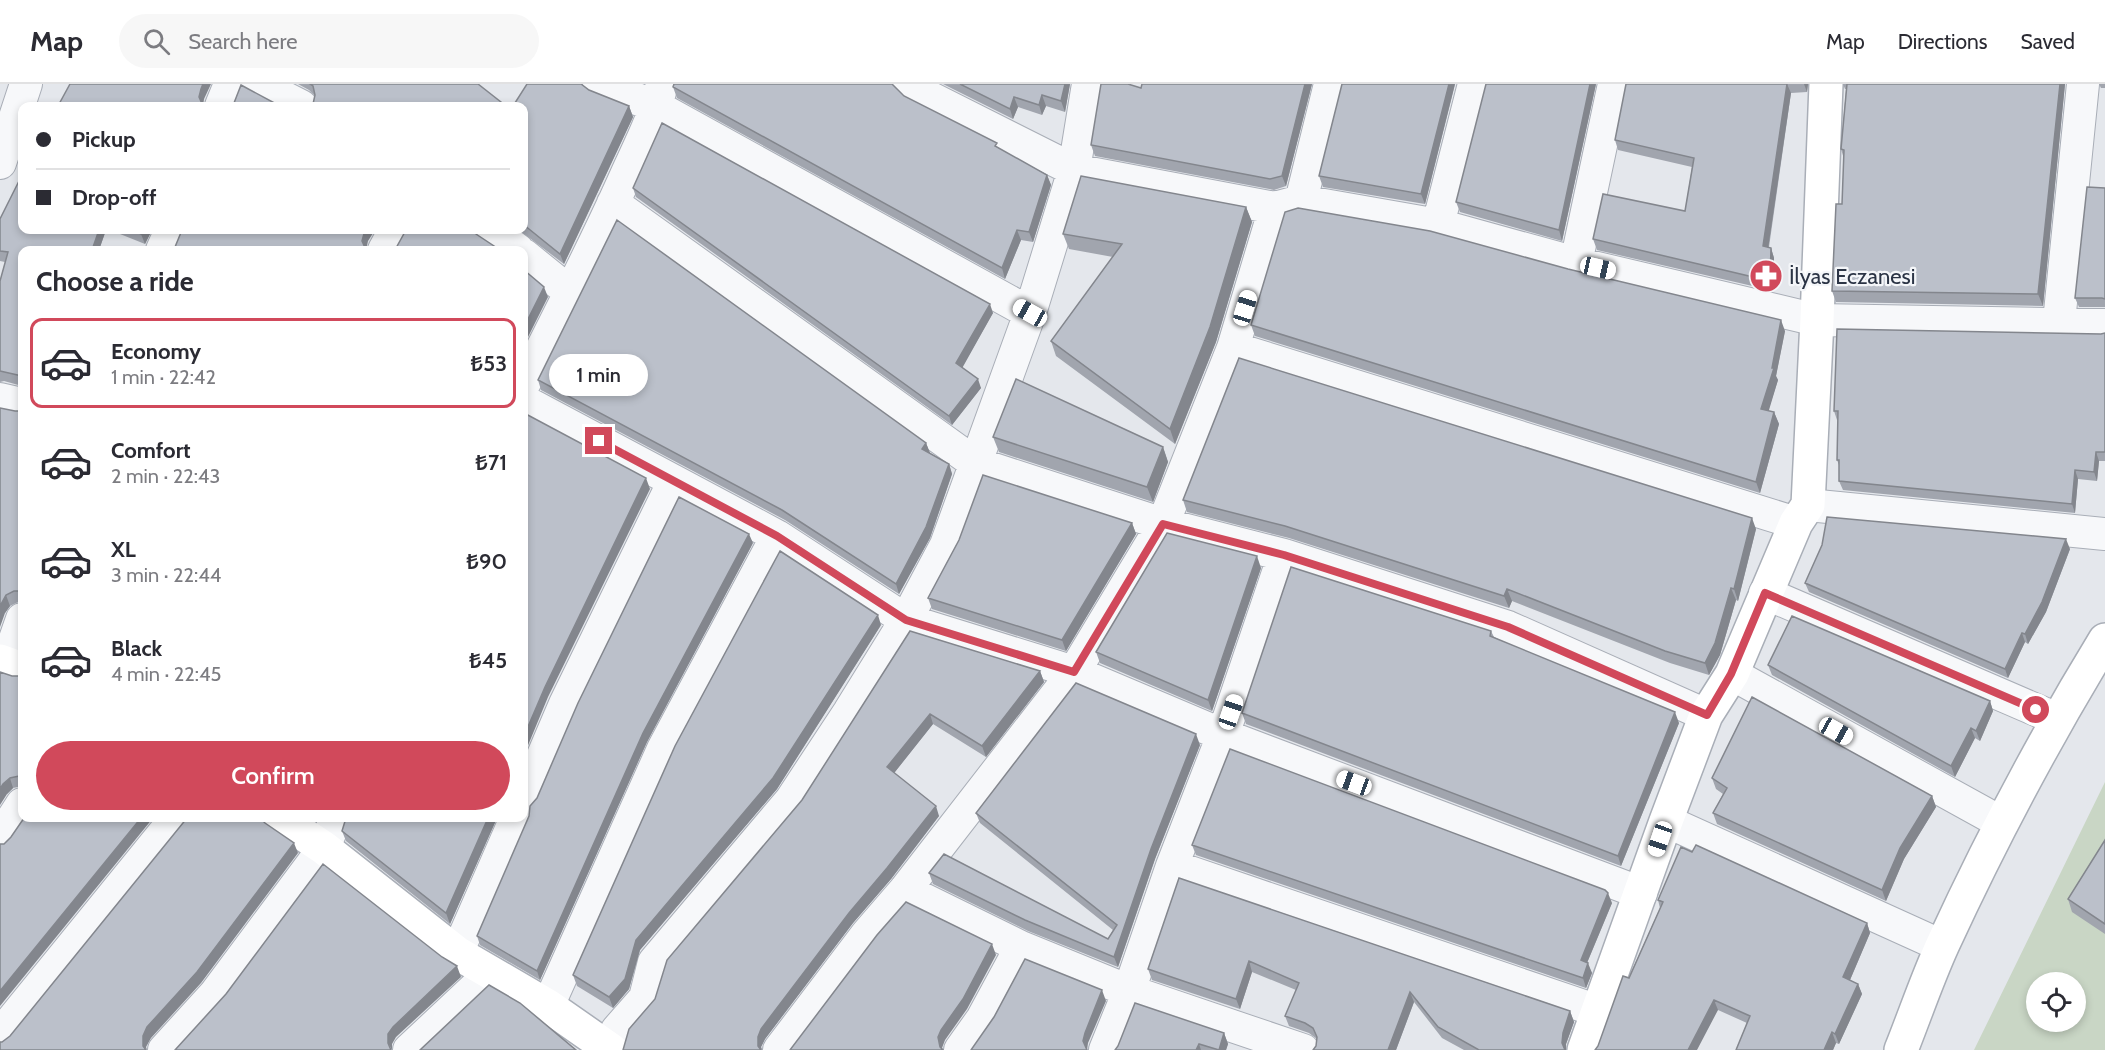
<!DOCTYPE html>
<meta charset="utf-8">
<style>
body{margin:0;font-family:Cabin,sans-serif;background:#f7f7f7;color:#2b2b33;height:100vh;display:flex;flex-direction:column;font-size:22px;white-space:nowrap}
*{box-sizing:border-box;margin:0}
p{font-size:20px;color:#7c7c81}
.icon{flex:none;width:33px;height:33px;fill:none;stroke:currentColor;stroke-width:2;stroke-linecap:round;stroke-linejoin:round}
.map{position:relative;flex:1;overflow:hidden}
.sheet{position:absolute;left:18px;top:162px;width:510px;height:576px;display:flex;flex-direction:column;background:#fff;border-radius:12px;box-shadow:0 3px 9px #0003}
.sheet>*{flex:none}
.top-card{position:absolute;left:18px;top:18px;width:510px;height:132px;border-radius:12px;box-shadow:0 3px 9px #0003;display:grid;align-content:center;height:132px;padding:0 18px;background:#fff}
.tools{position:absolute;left:2026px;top:888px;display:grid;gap:12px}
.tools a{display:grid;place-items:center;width:60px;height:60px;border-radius:50%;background:#fff;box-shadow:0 3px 9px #0003;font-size:30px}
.end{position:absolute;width:27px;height:27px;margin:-14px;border:8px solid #d1495b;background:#fff;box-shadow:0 0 0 3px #fff}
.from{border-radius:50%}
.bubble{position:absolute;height:42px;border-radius:21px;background:#fff;box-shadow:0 3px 9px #0003;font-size:20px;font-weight:600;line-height:42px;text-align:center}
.car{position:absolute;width:18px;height:36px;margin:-18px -9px;border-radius:8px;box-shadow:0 0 4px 2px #0007;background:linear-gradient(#fff 24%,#345 0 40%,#fff 0 76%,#345 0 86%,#fff 0)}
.top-card b{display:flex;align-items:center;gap:21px;height:57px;font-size:22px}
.top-card b+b{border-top:2px solid #e1e1e2}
.top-card i{width:15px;height:15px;background:#2b2b33}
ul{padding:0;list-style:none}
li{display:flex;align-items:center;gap:18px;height:90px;margin:0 12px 9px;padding:0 6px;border:3px solid transparent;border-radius:12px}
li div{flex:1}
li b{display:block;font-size:22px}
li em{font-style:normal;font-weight:600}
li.selected{border-color:#d1495b}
li>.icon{width:54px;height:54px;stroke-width:1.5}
h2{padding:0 18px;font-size:27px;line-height:72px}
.action{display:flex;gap:12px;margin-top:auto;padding:12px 18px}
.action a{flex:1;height:69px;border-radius:36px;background:#d1495b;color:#fff;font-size:24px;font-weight:600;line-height:69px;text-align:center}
header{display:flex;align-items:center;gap:36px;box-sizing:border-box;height:84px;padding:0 30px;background:#fff;border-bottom:2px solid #e1e1e2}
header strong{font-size:28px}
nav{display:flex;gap:33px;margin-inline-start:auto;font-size:21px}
.search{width:420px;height:54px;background:#f7f7f7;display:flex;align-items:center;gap:15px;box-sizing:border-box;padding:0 21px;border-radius:33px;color:#7c7c81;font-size:22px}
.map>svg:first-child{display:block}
.green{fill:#c9d6c5;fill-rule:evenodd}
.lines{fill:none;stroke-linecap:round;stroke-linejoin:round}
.street-casing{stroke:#a9aeb7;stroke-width:34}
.secondary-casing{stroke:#a9aeb7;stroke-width:36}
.street{stroke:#f7f8fa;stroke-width:32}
.secondary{stroke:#fff;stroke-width:33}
.wall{fill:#a1a5ae}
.shaded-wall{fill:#83868d}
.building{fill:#bbc0ca;stroke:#83868d;stroke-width:1.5}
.route{stroke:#d1495b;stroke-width:8}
.labels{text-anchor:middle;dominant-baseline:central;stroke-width:4.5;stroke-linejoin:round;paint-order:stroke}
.poi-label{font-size:22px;fill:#2b3445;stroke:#f4f6f9;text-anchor:start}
</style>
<header>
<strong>Map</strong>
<div class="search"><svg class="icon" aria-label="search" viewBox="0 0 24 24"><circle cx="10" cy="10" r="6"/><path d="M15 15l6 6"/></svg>Search here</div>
<nav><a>Map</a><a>Directions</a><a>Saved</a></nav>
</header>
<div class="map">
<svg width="2105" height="966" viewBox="0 0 2105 966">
<rect width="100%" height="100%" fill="#e4e7ec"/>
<!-- green -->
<path class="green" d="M2105 698V966H1974ZM2037 898H2076V938H2037Z"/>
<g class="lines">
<defs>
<path id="street" d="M258 0 301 22
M599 0 657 23 1030 229
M909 0 919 8 1074 86 1275 124 1301 117 1438 141 1576 179 1817 236 2105 241
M221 22 230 0
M0 79 26 0
M1301 117 1330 0
M613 119 975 379 1163 440 1284 471 1508 543 1706 631
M1438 141 1474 0
M491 146 518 166
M162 166 171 146
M384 166 395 146
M524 171 571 209
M1576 179 1614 0
M2059 238 2083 0
M1233 264 1275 124
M524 300C558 233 592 167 623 98 637 66 654 35 662 0
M0 315 22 320
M524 317 777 452 906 536 1074 588 1223 651 1641 809
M1808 421 2105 450
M1765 509 2057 635
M7 578 22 535
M1732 590 2002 739
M524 716 565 620 674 397
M1666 737 1942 862
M0 754 22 720
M1172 782 1598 927
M905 806 1021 863 1129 907 1303 966
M457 869 516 734
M548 922 663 665 777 452
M0 951 176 734
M164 966 215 910 324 764 336 734
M409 966 491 889
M609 966 617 946 645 914 654 878 791 716 849 628 906 536 946 461 1030 229 1074 86 1088 0
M779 966 867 850 905 806 1074 588 1163 440 1233 264 1796 439
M960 966 982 935 1021 863
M1105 966 1129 907 1172 782 1223 651 1284 471"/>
<path id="secondary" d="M0 577 22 585
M279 734 324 764 457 869 548 922 611 966
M1584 966 1666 737 1706 631 1732 590 1796 439 1808 421 1817 236 1826 0
M1901 966C1915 931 1927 895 1943 860 1991 756 2045 654 2105 556"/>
</defs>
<!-- street casing -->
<use href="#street" class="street-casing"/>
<!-- secondary casing -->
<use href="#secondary" class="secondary-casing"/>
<!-- street -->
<use href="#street" class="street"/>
<!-- secondary -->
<use href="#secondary" class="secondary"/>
</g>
<!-- wall -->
<path class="wall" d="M298 0H478L313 20 315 12 309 6Z
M943 0H1070L1065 28 1046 22 1042 31 1018 23 1013 35Z
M1312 0 1286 102 1274 106 1095 72 1091 61 1141 4Z
M1455 0 1425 120 1323 103 1319 92Z
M1596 0 1562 157 1460 128 1456 118Z
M1626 0H1808L1807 8 1791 9 1769 163 1771 164 1774 174V207L1597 166 1593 155 1685 127 1692 83 1618 66 1615 56Z
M1843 0H2065L2043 222 1836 218 1832 207 1842 120 1844 75 1841 65 1846 5H1845Z
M2099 0H2105V4H2101Z
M582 1 589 6 629 22 633 33 564 180 519 146H524V22Z
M673 3 904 12 1047 91 1051 101 1033 158 1021 156 1005 195 677 14Z
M633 104 993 229 962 283 981 304 952 341 636 113Z
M2105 104V223H2079L2075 214Z
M1246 123 1252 138 1216 258 1175 360 1056 272 1051 257 1113 173 1069 165 1063 150Z
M0 135 22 146H106L99 166H22V302L4 297 0 298V197L5 178 0 177Z
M110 146H152L145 160Z
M1251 241 1785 247 1776 292 1778 296 1768 327 1774 328 1779 340 1760 409 1255 252Z
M2105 249V377H2099L2097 397 2078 395 2075 429 1843 406 1839 397V381L1837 376 1838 336H1837L1834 327Z
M538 296 926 359 930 369 949 380 952 390 930 454 899 510 785 436 541 306Z
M15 327H22V518H18L10 522 5 529Z
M993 353 1163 363 1168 378 1153 418 999 368Z
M1183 416 1756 445 1738 517 1736 516 1720 571 1709 591 1670 579 1512 517 1509 524 1289 454 1187 428Z
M1132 439 1136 450 1066 567 932 525 928 514 959 456Z
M753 459 647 658 540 896 480 861 477 852Z
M2070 465 2046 528 2028 560 2025 558 2008 594 1809 508 1805 499Z
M1261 484 1212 627 1100 579 1096 568Z
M881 541 777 705 640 866 629 905 613 924 577 902 573 891Z
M910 547 1040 587 1044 598 986 673 933 640 894 689 939 732 891 795 853 839 765 955 761 963 762 966 655 915 802 716Z
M1491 547 1494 553 1679 639 1621 782 1246 640 1242 629Z
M1768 581 1990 617 1993 627 1980 657 1975 654 1955 693 1772 591Z
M12 592H22V702L13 704 7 710Z
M1200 661 1155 775 1118 883 1028 847 933 800 929 789 1108 855 1113 846 980 739 976 729Z
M1712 694 1932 712 1936 723 1904 775 1886 817 1717 740 1713 729 1723 710 1716 705Z
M346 734H497L450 840 346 757 342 747Z
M2105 756V850L2072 828 2068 815Z
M1192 761 1612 819 1587 879 1592 889 1586 904 1196 771Z
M1179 794 1570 927 1574 938 1566 960V966H1464L1442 954 1414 918 1396 966H1313L1316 962 1317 955 1309 949 1289 942 1285 932 1296 906 1252 888 1240 925 1152 896 1148 885Z
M1658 816 1867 839 1870 849 1850 896 1858 900 1862 910 1839 960 1836 959 1833 966H1736L1747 939 1718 926 1598 962 1660 824Z
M1224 949 1228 960 1226 966H1115Z"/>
<!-- shaded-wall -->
<path class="shaded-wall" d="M203 0H211L204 15 203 22 199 13 201 5Z
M1065 0H1070L1065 28 1061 17Z
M1305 0H1312L1286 102 1282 92Z
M1449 0H1455L1425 120 1421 110Z
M1590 0H1596L1562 157 1559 146Z
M1787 0 1791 9 1767 172 1763 162Z
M1804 0H1808L1807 8Z
M2060 0H2065L2043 222 2038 210Z
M1042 11 1046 22 1042 31 1039 21Z
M1014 13 1018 23 1013 35 1010 25Z
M629 22 633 33 564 180 560 170Z
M1047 91 1051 101 1033 158 1029 148Z
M1246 123 1252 138 1216 258 1175 360 1170 345Z
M99 146H106L99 166H92Z
M143 146H152L145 160 141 150Z
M365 146H375L368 157 366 166 362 157Z
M1017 146 1021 156 1005 195 1002 184Z
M1771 164 1774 174V207L1770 197Z
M544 203 548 213 524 261V243Z
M990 220 993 229 960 288 956 279Z
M1781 236 1785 247 1776 292 1778 296 1766 336 1761 325 1772 284Z
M978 295 981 304 952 341 949 332Z
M1774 328 1779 340 1760 409 1756 398Z
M926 359 930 369 925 375 922 365Z
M1163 363 1168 378 1153 418 1147 403Z
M2096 368 2099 377 2097 397 2094 388Z
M949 380 952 390 930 454 899 510 896 500Z
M2075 386 2078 395 2075 429 2072 420Z
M646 394 650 405 548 613 524 671V652L545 603Z
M1752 434 1756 445 1738 517 1734 505Z
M1132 439 1136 450 1066 567 1062 556Z
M749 450 753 459 647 658 540 896 537 887 643 649Z
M2066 455 2070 465 2046 528 2028 560 2025 550Z
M1257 472 1261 484 1212 627 1208 616Z
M1731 504 1736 516 1720 571 1709 591 1705 579Z
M1507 505 1512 517 1509 524 1504 512Z
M6 511 10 522 5 529 0 543V522Z
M878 531 881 541 777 705 640 866 629 905 613 924 609 913 636 856Z
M2022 549 2025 558 2008 594 2005 585Z
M1040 587 1044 598 986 673 982 662Z
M1990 617 1993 627 1980 657 1976 647Z
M1675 628 1679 639 1621 782 1618 772Z
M930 630 933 640 891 693 887 683Z
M1971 644 1975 654 1955 693 1951 682Z
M1196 650 1200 661 1155 775 1118 883 1114 873 1151 765Z
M10 694 13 704 7 710 0 721V705L3 700Z
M1932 712 1936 723 1904 775 1886 817 1882 806 1900 764Z
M936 722 939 732 891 795 853 839 765 955 761 963 762 966 758 962V953L761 945 849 829Z
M141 734H153L0 922V907Z
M488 734H497L450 840 446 829Z
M294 759 298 769 201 899 151 954 146 963 147 966 143 962V952L147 943Z
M1608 809 1612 819 1584 886 1581 876Z
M1867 839 1870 849 1847 903 1843 893Z
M992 860 996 871 967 925 945 956 942 964 943 966 940 963 938 953 941 946Z
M1249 877 1252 888 1240 925 1236 915Z
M1588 879 1592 889 1586 904 1583 894Z
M457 882 461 893 396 953 392 960V966L388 959V950L393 943Z
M1858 900 1862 910 1839 960 1835 950Z
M1102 906 1106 917 1088 959 1087 966 1083 957 1085 949Z
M1410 908 1414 918 1396 966H1388Z
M1714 916 1718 926 1697 966H1688Z
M1570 927 1574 938 1566 960V966H1564L1562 959 1563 949Z
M1832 948 1836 959 1833 966H1824Z
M1224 949 1228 960 1226 966H1219Z
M1199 960 1201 966H1196Z"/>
<!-- building -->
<path class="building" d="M70 0H203L201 5 199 13 203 22H58Z
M310 0H478L506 22H311L313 20 315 11 313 2Z
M527 0H581L589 6 629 22 560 170 524 141V22H513Z
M674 0H892L904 12 997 59 995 62 1047 91 1029 148 1017 146 1002 184 673 3Z
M960 0H1065L1061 17 1042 11 1039 21 1014 13 1010 25Z
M1101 0H1128L1141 4 1142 0H1305L1282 92 1270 95 1091 61Z
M1342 0H1449L1421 110 1319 92Z
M1486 0H1590L1559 146 1456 118Z
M1626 0H1787L1763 162 1771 164 1770 197 1593 155 1603 110 1685 127 1694 74 1615 56Z
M1847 0H2060L2038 210 1832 207 1836 120H1842L1844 66 1841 65Z
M241 1 280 22H231L234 19Z
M662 39 990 220 956 279 978 295 949 332 633 104Z
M22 91V146H99L92 166H22V292L0 287V197L8 168 0 167V135Z
M1081 92 1246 123 1210 243 1170 345 1051 257 1122 160 1063 150Z
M2087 103 2105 104V215L2102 214H2075Z
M1298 124 1430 147 1568 185 1781 236 1772 284H1774L1761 325 1774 328 1756 398 1251 241 1285 128Z
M617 136 926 359 922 365 949 380 926 443 896 500 782 426 538 296Z
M132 146H143L141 150Z
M182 146H365L362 157 366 166H172L175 163Z
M406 146H473L476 150 500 166H394L396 164Z
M524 186 544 203 524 243Z
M1837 245 2101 250 2105 249V368H2096L2094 388 2075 386 2072 420 1839 397V376H1837L1838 327H1834Z
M1239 274 1752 434 1734 505 1731 504 1715 559 1705 579 1665 567 1507 505 1504 512 1285 442 1183 416Z
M1016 295 1163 363 1147 403 993 353Z
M0 324 15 327H22V507H14L6 511 0 522Z
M524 329 646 394 545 603 524 652Z
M983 391 1132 439 1062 556 928 514 959 456Z
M679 413 749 450 643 649 537 887 477 852 529 732 530 722 537 714 578 619Z
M1827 433 2066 455 2042 518 2025 550 2022 549 2005 585 1805 499 1822 461Z
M1167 449 1257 472 1208 616 1096 568Z
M780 467 878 531 773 694 636 856 625 895 609 913 573 891 675 662Z
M1291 483 1491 547 1490 552 1675 628 1618 772 1242 629Z
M1792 532 1990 617 1976 647 1971 644 1951 682 1768 581Z
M910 547 1040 587 982 662 930 630 887 683 936 722 887 784 849 829 761 945 758 953V962L761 966H623L629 945 655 915 667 876 802 716Z
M0 588 12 592H22V693L19 692 10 694 3 700 0 705Z
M1076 599 1196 650 1151 765 1114 873 1025 836 929 789 944 770 1108 855 1117 841 976 729Z
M1752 613 1932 712 1900 764 1882 806 1713 729 1727 704 1712 694Z
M1230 665 1605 806 1608 809 1581 876 1588 879 1583 894 1192 761Z
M24 734H141L0 907V760H4L11 753Z
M187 734H260L265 739 294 759 197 888 147 943 143 952V962L146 966H0V958H2L10 952Z
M346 734H488L446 829 342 747Z
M2105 756V840L2068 815Z
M1696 761 1867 839 1843 893 1858 900 1835 950 1832 948 1824 966H1736L1750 932 1714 916 1688 966H1595L1598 962 1623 892 1629 894 1663 818 1658 816 1681 763 1692 768Z
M323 780 442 873 457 882 393 943 388 950V959L391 966H175L226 910Z
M1179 794 1570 927 1563 949 1562 959 1565 966H1479L1438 943 1410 908 1388 966H1313L1316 962 1317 953 1313 944 1305 939 1285 932 1299 899 1249 877 1236 915 1148 885Z
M906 818 992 860 963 915 941 946 938 953 940 963 943 966H790L877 851Z
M1025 875 1102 906 1085 949 1083 957 1087 966H971L994 933Z
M489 901 520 919 576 966H420Z
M1135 919 1224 949 1219 966 1199 960 1196 966H1115L1118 962Z"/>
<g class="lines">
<!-- route -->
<path class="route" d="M599 357 777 452 906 536 1074 588 1163 440 1284 471 1508 543 1707 631 1731 590 1765 509 2036 626"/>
</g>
<!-- icons -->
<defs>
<symbol id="pharmacy-disc" viewBox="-11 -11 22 22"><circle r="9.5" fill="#d1495b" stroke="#f4f6f9"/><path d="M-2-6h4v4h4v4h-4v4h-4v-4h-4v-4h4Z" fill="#fff"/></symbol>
</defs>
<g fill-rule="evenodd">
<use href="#pharmacy-disc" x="1747" y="173" width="38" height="38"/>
</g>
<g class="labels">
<!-- poi labels -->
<g class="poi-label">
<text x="1789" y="192">İlyas Eczanesi</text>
</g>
</g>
</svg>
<div class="tools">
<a><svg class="icon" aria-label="locate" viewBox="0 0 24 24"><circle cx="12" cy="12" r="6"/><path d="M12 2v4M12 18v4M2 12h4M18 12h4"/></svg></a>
</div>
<i class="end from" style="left:2036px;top:626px"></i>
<i class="end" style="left:599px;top:357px"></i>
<div class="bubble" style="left:549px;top:270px;width:99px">1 min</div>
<i class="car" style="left:1598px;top:184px;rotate:103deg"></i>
<i class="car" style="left:1245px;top:224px;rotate:17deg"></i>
<i class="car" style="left:1030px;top:229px;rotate:299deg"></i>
<i class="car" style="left:1231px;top:628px;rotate:19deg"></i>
<i class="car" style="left:1836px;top:647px;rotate:119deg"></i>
<i class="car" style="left:1354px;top:699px;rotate:290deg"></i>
<i class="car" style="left:1660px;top:755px;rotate:199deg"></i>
<div class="top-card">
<b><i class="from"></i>Pickup</b>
<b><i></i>Drop-off</b>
</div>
<section class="sheet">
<h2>Choose a ride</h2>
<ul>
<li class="selected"><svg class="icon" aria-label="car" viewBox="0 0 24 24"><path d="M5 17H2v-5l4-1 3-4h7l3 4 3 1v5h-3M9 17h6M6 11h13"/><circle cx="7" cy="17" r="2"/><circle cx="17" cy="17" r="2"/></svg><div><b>Economy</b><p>1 min · 22:42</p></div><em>₺53</em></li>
<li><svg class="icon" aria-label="car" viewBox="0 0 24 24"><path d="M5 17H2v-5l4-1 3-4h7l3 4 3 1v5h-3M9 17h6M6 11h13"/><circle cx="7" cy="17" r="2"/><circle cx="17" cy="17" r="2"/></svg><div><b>Comfort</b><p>2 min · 22:43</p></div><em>₺71</em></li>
<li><svg class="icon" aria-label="car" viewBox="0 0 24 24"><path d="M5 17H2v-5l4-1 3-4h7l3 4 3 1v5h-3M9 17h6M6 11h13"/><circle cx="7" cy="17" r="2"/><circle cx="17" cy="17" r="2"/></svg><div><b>XL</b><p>3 min · 22:44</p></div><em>₺90</em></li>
<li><svg class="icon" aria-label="car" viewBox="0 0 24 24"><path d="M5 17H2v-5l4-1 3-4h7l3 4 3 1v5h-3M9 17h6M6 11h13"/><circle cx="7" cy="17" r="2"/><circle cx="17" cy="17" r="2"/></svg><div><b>Black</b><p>4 min · 22:45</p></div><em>₺45</em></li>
</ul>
<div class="action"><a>Confirm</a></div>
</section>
</div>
